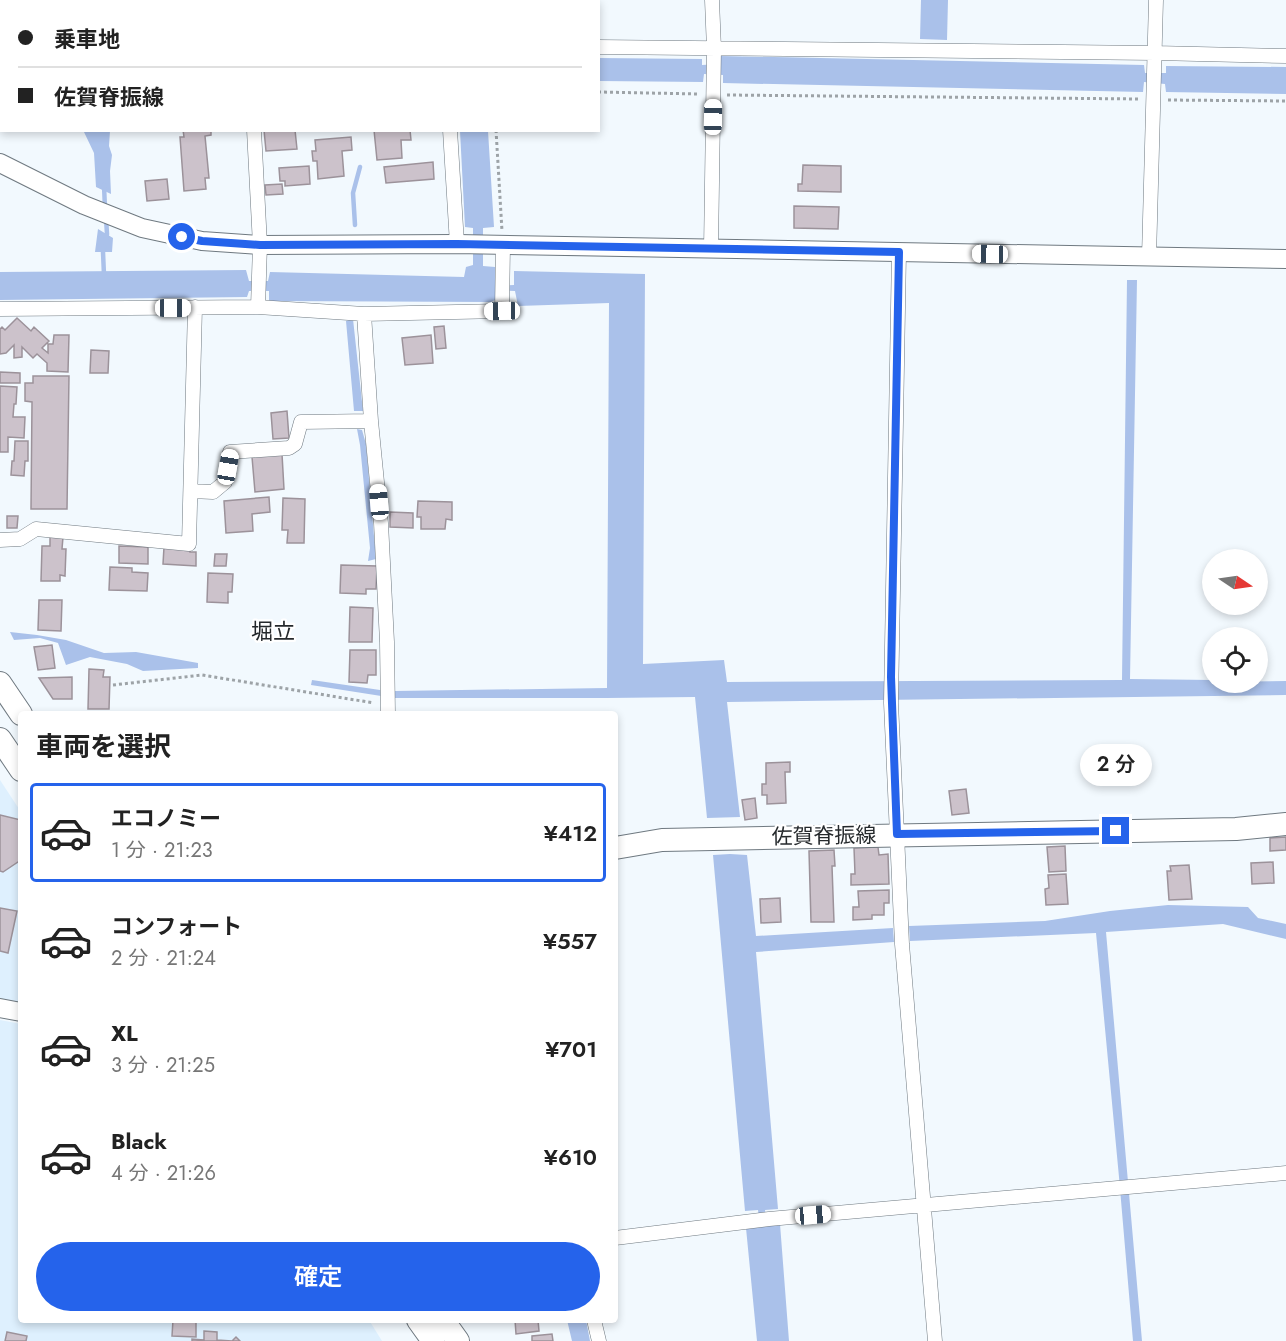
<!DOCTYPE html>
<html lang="ja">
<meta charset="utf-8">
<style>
body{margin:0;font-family:Jost,"Noto Sans JP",sans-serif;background:#f2f2f2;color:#222;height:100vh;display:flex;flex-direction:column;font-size:22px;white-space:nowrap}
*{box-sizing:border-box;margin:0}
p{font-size:20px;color:#767676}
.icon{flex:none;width:33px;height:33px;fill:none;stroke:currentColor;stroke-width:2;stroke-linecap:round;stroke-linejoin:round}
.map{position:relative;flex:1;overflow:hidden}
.panel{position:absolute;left:18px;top:711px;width:600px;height:612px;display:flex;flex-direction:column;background:#fff;border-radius:6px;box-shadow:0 3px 9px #0003}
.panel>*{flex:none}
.banner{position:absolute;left:0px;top:0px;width:600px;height:132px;box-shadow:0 3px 9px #0003;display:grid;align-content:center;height:132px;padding:0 18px;background:#fff}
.needle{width:39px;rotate:103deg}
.tools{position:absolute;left:1202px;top:549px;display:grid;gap:12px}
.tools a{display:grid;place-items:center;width:66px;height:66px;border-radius:50%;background:#fff;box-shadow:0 3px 9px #0003;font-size:30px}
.end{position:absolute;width:27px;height:27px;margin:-14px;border:8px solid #2563eb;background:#fff;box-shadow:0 0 0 3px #fff}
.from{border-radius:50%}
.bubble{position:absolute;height:42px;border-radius:21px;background:#fff;box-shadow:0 3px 9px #0003;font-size:20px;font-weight:600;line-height:42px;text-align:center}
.car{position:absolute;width:18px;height:36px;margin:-18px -9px;border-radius:8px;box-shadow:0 0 4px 2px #0007;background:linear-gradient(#fff 24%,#345 0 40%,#fff 0 76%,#345 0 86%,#fff 0)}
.banner b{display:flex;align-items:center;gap:21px;height:57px;font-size:22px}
.banner b+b{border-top:2px solid #e0e0e0}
.banner i{width:15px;height:15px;background:#222}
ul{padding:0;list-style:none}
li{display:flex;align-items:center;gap:18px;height:99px;margin:0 12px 9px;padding:0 6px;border:3px solid transparent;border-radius:6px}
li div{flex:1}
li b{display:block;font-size:22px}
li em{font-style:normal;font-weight:600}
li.on{border-color:#2563eb}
li>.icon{width:54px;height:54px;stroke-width:1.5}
h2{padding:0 18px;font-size:27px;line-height:72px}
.cta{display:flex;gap:12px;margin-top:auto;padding:12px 18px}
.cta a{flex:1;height:69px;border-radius:36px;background:#2563eb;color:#fff;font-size:24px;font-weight:600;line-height:69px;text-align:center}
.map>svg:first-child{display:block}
.built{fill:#def0fe}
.water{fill:#aac1ea}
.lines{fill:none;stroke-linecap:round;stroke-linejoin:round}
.stream{stroke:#aac1ea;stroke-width:4.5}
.building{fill:#ccc2cb;stroke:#9c929a;stroke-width:1.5}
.minor-casing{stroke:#6f7980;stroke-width:15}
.tertiary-casing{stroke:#6f7980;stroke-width:20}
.primary-casing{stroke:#6f7980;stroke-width:24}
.trunk-casing{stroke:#6f7980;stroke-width:24}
.path{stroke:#9da3a7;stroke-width:3;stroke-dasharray:3 3;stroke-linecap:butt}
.minor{stroke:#fff;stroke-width:14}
.tertiary{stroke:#fff;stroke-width:18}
.primary{stroke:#fff;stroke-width:22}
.trunk{stroke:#fff;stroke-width:22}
.route{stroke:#2563eb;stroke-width:8}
.labels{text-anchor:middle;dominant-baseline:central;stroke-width:4.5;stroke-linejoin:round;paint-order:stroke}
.street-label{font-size:21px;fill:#25292c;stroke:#fff}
.neighbourhood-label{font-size:22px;fill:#25292c;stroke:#fff}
</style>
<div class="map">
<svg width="1286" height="1341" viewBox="0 0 1286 1341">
<rect width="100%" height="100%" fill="#f2f9fe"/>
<!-- built -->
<path class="built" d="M0 780 21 812V1004L0 1000Z
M0 1020 21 1024V1320H369L382 1341H0Z"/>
<!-- water -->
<path class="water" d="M921 0H948L947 40 920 39Z
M721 56 1144 65 1145 73H1166V66L1286 67V94L1166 92 1165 84 1144 82 1143 92 723 83V75L704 74 703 82 599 81V58L702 59V65L721 64Z
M81 131H110L109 146 112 155 110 171 111 194 96 187 94 153 84 132Z
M460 131H488L494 227 483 228V266L495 267V286L514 285V271L645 274 643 664 724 660 727 682 1122 680 1127 280H1137L1130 679 1212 680V682L1286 681V695L727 702 740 817 707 818 695 697 607 698H394L311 685 312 680 380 690 395 691 607 688 609 303 518 306 515 291 495 290V300L491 302 269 301V291H249L247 297 0 300V272L246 270 249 281H268L270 272 464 277 466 267 473 265V228L465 227Z
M98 229 113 238 112 252H95Z
M353 319 363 411H354L346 321Z
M357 429 362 430 366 444 376 559 368 561 370 548 360 445Z
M10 632 37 635 66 640 104 653 136 652 198 663V668L143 671 127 664 90 657 66 665 58 643 40 638 14 640Z
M730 854 747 855 756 936 893 928 894 942 756 952 778 1209 765 1210 767 1226 780 1224 789 1341H757L746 1228 760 1226 758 1210 745 1211 713 855Z
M1168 905 1248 907 1258 918 1286 924V939L1223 924 1106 932 1142 1341H1133L1119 1177 1096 933 910 941 909 926 1045 921 1110 911Z
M567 1320H586L590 1341H572Z"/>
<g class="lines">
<!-- stream -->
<path class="stream" d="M104 185 105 209
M355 225 353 193 360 167
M106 239 107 234 106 218
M104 247 103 252 104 275"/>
</g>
<!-- building -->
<path class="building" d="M463 0H493V2H463Z
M183 130H211V135L205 136 209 178H205L206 189 184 191 180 137H184Z
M264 130H295L297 149 266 151Z
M374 130H410L411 140H401L402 158 377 160Z
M351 137 352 150 342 151 344 176 318 179 317 161H313L312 151H316L315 140Z
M433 162 434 179 386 183 384 167Z
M803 165 841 166V192L798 191V184H802Z
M309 166 310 184 285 186V181H280L279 168Z
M167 179 169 199 147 201 145 181Z
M282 184 283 194 266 195 265 185Z
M794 206 839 207 838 229 794 228Z
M17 318 31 331 34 327 49 341 42 348 48 353V344H53L54 335H69L68 372 47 371V363L37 354 33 358 22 347V357L14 358V345L6 353 0 354V329L2 327 5 330Z
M444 326 446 348 436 349 434 327Z
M431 335 433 363 405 365 402 338Z
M91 350 109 351 108 373H90Z
M0 372 20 373V383H0Z
M33 376H69L67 509H31L32 402 25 401V383H33Z
M0 386 17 387 16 404H14L13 417H25L24 438 8 437V452H0Z
M287 411 289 438 273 439 271 413Z
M15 441H28V461H25L24 476 11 475 12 461H14Z
M282 454 284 489 255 492 252 457Z
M269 497 270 512 252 514 253 531 226 533 224 501Z
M283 498 305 499 304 543H287L288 530H282Z
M418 501 452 502V520L446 519 445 529H421V517H417Z
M390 512 413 513V528L390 527Z
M7 516H18L17 528H7Z
M50 536 63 537 62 549H66L65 576 60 575V581H41L42 546H50Z
M119 546 148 547V564L119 563Z
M164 547 190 548V552H196V566L163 564Z
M215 554H227L226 566H214Z
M341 565 377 566 376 589H366V594L340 593Z
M110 567 132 568V572L148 573 147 591 109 590Z
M208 573 233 574 232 592H228V603L207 602Z
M39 600H62L61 631 38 630Z
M350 607 373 608 372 642H349Z
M52 645 55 668 38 670 34 647Z
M350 650H376V675H368L367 683 349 682Z
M89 669 104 670 103 677H110L109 709H88Z
M72 677V699H53L39 678Z
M790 762V772H785L786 803 767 804V795H762V784H766V763Z
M966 789 969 813 952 815 949 791Z
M755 798 757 818 745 820 742 800Z
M0 815 21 820V866L18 862 3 872 0 871Z
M1286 837V850L1270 851V838Z
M1065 846 1066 871 1049 872 1047 847Z
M878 847 879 855 888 854 889 884 851 885V874H855L854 848Z
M834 850 835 866H832L834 922H811L809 851Z
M1273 862 1274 883 1252 884 1251 863Z
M1189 865 1192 899 1169 900 1167 871H1171L1170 866Z
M1066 874 1068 904 1046 905 1045 889 1049 888 1048 875Z
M889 890V903H884V915H872V919L853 920V907H859L858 891Z
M780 898 781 922 761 923 760 899Z
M0 908 17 911 8 953 0 951Z
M173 1320H196V1337L172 1336Z
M515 1320H538L539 1331 516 1334Z
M204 1331 217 1332V1340L232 1341 236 1337 240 1341H192V1339L204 1340Z
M7 1332 27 1336 26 1341H5Z
M552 1334 553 1341H532V1336Z"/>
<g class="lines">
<defs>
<path id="minor" d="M34 0V2
M598 47 1155 53 1286 56
M0 111H2
M254 130 260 245 258 307
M450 130 457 244
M711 249 714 49 712 0
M899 252 891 703 902 944 935 1341
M1149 257 1156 0
M0 309 258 307 364 314 502 311 503 245
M364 314 371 421 381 523 387 642 388 714
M191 491 213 492 225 482 230 452 289 448 295 444 301 422 371 421
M0 540 20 539 36 529 189 544 195 307
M615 1238 769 1219 1286 1173
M594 1320 599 1341"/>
<path id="tertiary" d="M0 163 84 205 142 228 202 241 260 245 457 244 1286 259
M0 1008 21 1012"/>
<path id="primary" d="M615 848 662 840 1236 829 1286 824"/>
<path id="trunk" d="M0 683 21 714
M0 739 21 770
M418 1320 433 1341
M443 1320 458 1341"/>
</defs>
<!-- minor casing -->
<use href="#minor" class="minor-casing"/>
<!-- tertiary casing -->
<use href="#tertiary" class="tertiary-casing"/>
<!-- primary casing -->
<use href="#primary" class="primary-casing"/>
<!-- trunk casing -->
<use href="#trunk" class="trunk-casing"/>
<!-- path -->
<path class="path" d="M506 0V2
M253 2V0
M598 92 699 94
M727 95 1140 99
M1168 100 1286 101
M496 130 502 231
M113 685 202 675 374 703"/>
<!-- minor -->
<use href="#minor" class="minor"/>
<!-- tertiary -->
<use href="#tertiary" class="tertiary"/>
<!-- primary -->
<use href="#primary" class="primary"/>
<!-- trunk -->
<use href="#trunk" class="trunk"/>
</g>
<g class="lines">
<!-- route -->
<path class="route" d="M182 237 202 241 260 245 457 244 899 252 891 677 897 834 1116 831"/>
</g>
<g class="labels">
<!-- street labels -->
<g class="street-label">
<text transform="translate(824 836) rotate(-1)">佐賀脊振線</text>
</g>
<!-- neighbourhood labels -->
<g class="neighbourhood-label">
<text x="273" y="631">堀立</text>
</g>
</g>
</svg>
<div class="tools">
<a><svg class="needle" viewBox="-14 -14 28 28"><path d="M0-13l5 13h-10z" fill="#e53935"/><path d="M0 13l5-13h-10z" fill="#767676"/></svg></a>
<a><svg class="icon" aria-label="locate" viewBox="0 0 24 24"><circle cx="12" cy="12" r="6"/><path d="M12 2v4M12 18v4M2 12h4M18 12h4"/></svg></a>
</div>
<i class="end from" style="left:182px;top:237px"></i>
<i class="end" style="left:1116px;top:831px"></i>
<div class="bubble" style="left:1080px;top:744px;width:72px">2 分</div>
<i class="car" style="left:713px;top:117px;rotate:1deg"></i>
<i class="car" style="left:990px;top:254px;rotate:271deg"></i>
<i class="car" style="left:173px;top:308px;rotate:90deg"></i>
<i class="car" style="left:502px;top:311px;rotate:269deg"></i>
<i class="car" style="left:228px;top:467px;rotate:10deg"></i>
<i class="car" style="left:379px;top:502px;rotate:355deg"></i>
<i class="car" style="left:813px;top:1215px;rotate:85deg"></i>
<div class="banner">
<b><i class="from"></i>乗車地</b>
<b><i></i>佐賀脊振線</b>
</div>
<section class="panel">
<h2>車両を選択</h2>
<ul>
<li class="on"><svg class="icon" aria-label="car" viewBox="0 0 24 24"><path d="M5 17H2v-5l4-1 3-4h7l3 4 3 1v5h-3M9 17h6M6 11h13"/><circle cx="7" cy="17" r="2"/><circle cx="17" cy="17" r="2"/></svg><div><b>エコノミー</b><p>1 分 · 21:23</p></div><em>¥412</em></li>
<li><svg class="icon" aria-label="car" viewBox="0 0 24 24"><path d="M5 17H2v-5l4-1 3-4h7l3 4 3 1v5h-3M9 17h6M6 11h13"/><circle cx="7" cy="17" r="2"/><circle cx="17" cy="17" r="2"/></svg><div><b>コンフォート</b><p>2 分 · 21:24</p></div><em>¥557</em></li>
<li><svg class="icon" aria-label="car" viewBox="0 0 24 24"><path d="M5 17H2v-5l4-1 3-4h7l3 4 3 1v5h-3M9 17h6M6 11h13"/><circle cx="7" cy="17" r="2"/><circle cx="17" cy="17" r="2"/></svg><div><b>XL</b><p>3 分 · 21:25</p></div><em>¥701</em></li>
<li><svg class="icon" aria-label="car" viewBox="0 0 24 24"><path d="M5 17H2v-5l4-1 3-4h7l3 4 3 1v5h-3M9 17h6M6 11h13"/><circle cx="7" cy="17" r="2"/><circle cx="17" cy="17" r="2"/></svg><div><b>Black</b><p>4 分 · 21:26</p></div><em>¥610</em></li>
</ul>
<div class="cta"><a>確定</a></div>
</section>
</div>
